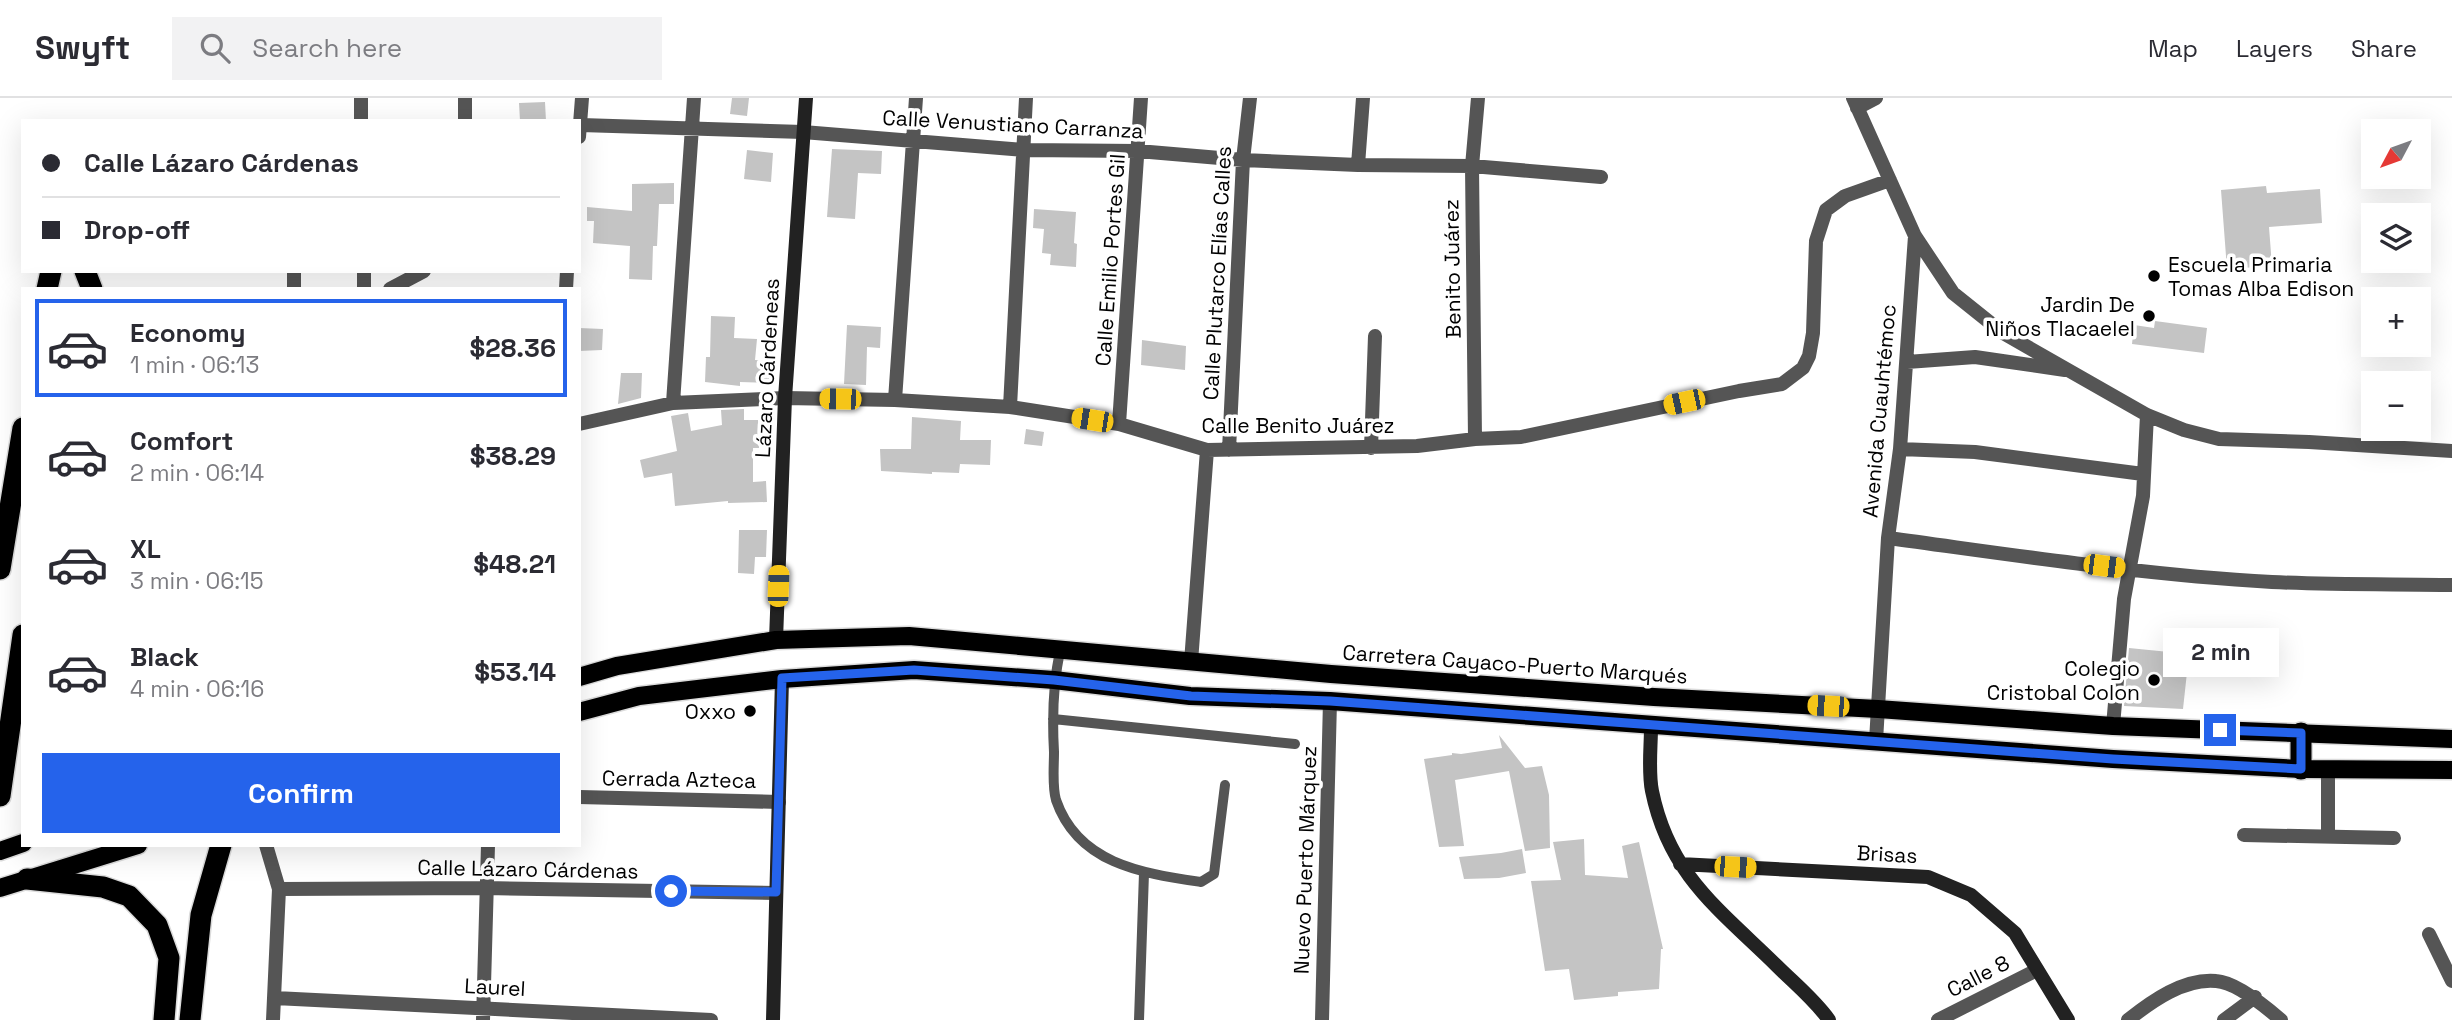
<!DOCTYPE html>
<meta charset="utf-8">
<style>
body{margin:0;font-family:"Space Grotesk",sans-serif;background:#f2f2f3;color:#2b2b33;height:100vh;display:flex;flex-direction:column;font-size:26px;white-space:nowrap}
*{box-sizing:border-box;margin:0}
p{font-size:23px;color:#7c7c81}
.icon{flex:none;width:38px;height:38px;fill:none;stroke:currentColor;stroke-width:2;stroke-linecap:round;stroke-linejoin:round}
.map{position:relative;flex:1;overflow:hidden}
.drawer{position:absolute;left:21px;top:189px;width:560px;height:560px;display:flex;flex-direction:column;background:#fff;border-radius:0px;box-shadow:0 7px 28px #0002}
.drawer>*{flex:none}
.guide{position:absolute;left:21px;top:21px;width:560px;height:154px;border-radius:0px;box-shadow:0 7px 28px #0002;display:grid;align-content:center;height:154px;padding:0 21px;background:#fff}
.needle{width:46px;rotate:229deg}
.buttons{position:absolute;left:2361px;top:21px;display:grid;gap:14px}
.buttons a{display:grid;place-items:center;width:70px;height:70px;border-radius:0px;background:#fff;box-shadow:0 7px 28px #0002;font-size:35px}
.end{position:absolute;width:32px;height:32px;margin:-16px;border:9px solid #2563eb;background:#fff;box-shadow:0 0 0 4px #fff}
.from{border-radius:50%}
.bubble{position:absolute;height:49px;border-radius:0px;background:#fff;box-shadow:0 7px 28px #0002;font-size:23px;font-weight:800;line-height:49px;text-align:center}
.car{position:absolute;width:21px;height:42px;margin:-21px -10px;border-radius:9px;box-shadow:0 0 5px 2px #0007;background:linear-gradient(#f5c518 24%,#345 0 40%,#f5c518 0 76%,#345 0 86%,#f5c518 0)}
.guide b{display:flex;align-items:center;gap:24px;height:66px;font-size:26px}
.guide b+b{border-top:2px solid #e1e1e2}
.guide i{width:18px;height:18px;background:#2b2b33}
ul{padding:12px 0 0;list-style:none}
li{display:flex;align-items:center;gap:21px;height:98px;margin:0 14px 10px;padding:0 7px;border:4px solid transparent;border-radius:0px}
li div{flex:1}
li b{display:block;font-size:26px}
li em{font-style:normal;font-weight:800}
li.selected{border-color:#2563eb}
li>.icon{width:63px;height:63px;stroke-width:1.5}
.button{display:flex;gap:14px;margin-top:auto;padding:14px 21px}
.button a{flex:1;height:80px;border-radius:0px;background:#2563eb;color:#fff;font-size:28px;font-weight:800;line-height:80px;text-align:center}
header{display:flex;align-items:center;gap:42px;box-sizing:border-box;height:98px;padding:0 35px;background:#fff;border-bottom:2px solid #e1e1e2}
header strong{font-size:33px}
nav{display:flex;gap:38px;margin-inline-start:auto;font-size:24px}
.search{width:490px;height:63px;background:#f2f2f3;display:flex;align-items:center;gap:18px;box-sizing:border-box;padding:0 24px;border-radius:0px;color:#7c7c81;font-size:26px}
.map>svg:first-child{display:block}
.building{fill:#c4c4c4}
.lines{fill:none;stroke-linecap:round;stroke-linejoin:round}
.primary-casing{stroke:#dbdbdb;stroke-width:21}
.highway-casing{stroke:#dbdbdb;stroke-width:24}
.lane{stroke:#555;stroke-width:10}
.street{stroke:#555;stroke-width:14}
.secondary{stroke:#222;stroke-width:14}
.primary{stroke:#000;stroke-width:18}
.highway{stroke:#000;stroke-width:21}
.route{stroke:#2563eb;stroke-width:9}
.poi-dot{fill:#000;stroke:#fff;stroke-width:2.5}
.labels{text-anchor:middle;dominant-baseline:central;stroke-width:7;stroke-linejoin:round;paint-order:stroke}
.street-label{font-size:21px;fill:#000;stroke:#fff}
.poi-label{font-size:21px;fill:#000;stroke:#fff;text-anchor:end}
</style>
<header>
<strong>Swyft</strong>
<div class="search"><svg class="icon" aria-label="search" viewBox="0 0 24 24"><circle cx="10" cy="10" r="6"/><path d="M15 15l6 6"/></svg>Search here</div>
<nav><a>Map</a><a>Layers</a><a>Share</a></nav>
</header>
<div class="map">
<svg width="2452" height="922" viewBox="0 0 2452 922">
<rect width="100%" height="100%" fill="#fff"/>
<!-- building -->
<path class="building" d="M732 0H749L747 18 730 16Z
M545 4 546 23H520L519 5Z
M832 51 882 53 881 76 858 75 855 121 827 119Z
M747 52 773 55 771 84 744 81Z
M674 85V106H659L657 148H653L652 182 629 181 630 148 593 145 594 123H587V109L632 113V86Z
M2266 88 2267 95 2320 91 2322 125 2269 129 2272 168 2227 171 2221 92Z
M1034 111 1076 114 1074 145 1077 146 1076 169 1050 167 1051 156 1042 155 1044 131 1033 130Z
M711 218 735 219 734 240 757 241 755 262 775 263 774 285 740 284V288L705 284 706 259H710Z
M2155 223 2207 230 2204 255 2132 246 2134 227 2154 230Z
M847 227 881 229 880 250 867 249 866 287 844 286Z
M579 230 603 231 602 252 579 253Z
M1142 242 1186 248 1185 272 1141 267Z
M621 275H642L641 300 618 306Z
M744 311V322H758L759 350H753V384L766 383 767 404 728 405V403L675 408 672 375 644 380 640 362 677 353 671 318 688 315 691 333 722 327 721 312Z
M912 319 961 323 960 342H991L990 367 960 366 959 375 932 374V376L881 373 880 351H911Z
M1026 331 1044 334 1042 348 1024 346Z
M739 432H767L766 459H755L754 476 738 475Z
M2129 550 2189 556 2183 611 2124 608Z
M1499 637 1525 670 1542 668 1549 697 1550 750 1525 753 1509 673 1455 682 1464 748 1439 749 1424 661 1452 657V655L1461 656 1502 650Z
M1584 741 1585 777 1628 780 1622 748 1639 744 1663 851H1661L1659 891 1618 894V898L1574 902 1569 871 1545 873 1531 783 1561 782 1553 744Z
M1522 751 1526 775 1499 780 1464 781 1459 759 1501 755Z"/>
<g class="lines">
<defs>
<path id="primary" d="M579 579 617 568 776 542 909 538 1331 576 1654 599 1878 611 2113 628 2452 641
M579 614 639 598 782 581 914 572 1054 582 1190 598 1330 603 2113 661 2301 671 2452 672
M0 753 23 745
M0 790 138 747"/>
<path id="highway" d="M85 173 92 191
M47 191 51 173
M0 471 23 330
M2301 635V671
M0 698 23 537
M27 781 103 789 129 798 157 827 169 860 164 922
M190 922 201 817 221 747"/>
</defs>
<!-- primary casing -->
<use href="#primary" class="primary-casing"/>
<!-- highway casing -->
<use href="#highway" class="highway-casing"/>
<!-- lane -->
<path class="lane" d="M1060 553C1053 586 1052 619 1054 654 1054 669 1052 688 1056 702 1078 766 1142 775 1201 784L1214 776 1225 687
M1053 621 1295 646
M1139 922 1144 775"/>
<!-- street -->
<path class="street" d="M361 0V23
M465 0V23
M1853 0 1915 138 1900 351 1888 440 1876 643
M1857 10 1876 0
M581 27 803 34 1024 52 1138 53 1243 62 1358 67 1472 68 1601 79
M579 39 582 0
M1358 67 1363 0
M1915 138 1953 195 2003 235 2147 317 2184 332 2219 341 2309 344 2452 353
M294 173V191
M364 173V191
M390 191 424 173
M566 191 567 173
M1907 264 1975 259 2065 272
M895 302 916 0
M673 305 694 0
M1010 309 1026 0
M579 326 673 305 785 300 895 302 1010 309 1119 326 1207 352 1417 348 1475 341 1521 339 1739 293 1782 286 1803 270 1809 258 1813 235 1816 143 1826 112 1845 98 1890 82
M1119 326 1141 0
M1475 341 1472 68 1478 0
M1371 350 1375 238
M1900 351 1975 354 2143 376
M1229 352 1243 62 1250 0
M1888 440C2015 457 2143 477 2272 484 2332 487 2392 486 2452 487
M1191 564 1207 352
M2113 628 2124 501 2143 398 2147 317
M2328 671V739
M579 699 779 704
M2244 737 2394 740
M266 747 279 791 273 922
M279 791 486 790 776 795
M2429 836 2452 883
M275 900 711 922
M483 922 488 747
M1322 922 1330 603
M1938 922 2037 872
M2128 922C2152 903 2184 880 2216 883 2236 884 2266 909 2281 922
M2224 922 2255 899"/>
<!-- secondary -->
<path class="secondary" d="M776 542 785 300 806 0
M1651 629C1651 649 1648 673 1652 693 1669 777 1720 812 1777 868 1794 885 1815 902 1829 922
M1680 766 1928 779 1971 797 2015 835 2068 922
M773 922 782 581"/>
<!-- primary -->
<use href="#primary" class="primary"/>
<!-- highway -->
<use href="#highway" class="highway"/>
</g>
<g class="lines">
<!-- route -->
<path class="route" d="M671 793 776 794 782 580 914 572 1054 582 1191 598 1330 603 2113 661 2301 671V635L2220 632"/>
</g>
<!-- markers -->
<g class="poi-dot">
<circle cx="2154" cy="178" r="7"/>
<circle cx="2149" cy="218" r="7"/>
<circle cx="2154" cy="582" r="7"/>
<circle cx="750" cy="613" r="7"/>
</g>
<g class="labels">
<!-- street labels -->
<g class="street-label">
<text transform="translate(1013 26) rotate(3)">Calle Venustiano Carranza</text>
<text transform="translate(1110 162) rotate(-86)">Calle Emilio Portes Gil</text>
<text transform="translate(1452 171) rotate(-91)">Benito Juárez</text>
<text transform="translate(1217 175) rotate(-87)">Calle Plutarco Elías Calles</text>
<text transform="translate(767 270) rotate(-87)">Lázaro Cárdeneas</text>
<text transform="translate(1879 313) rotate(-85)">Avenida Cuauhtémoc</text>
<text x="1298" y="327">Calle Benito Juárez</text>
<text transform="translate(1515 566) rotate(4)">Carretera Cayaco-Puerto Marqués</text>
<text transform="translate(679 681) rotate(1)">Cerrada Azteca</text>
<text transform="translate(1887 756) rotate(3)">Brisas</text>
<text transform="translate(1305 762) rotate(-88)">Nuevo Puerto Márquez</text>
<text transform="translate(528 771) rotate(1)">Calle Lázaro Cárdenas</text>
<text transform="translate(1978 878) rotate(-27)">Calle 8</text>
<text transform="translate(495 889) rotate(3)">Laurel</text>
</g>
<!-- poi labels -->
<g class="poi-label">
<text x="2168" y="166" text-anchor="start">Escuela Primaria<tspan x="2168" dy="24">Tomas Alba Edison</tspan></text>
<text x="2135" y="206">Jardin De<tspan x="2135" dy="24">Niños Tlacaelel</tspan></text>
<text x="2140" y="570">Colegio<tspan x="2140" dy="24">Cristobal Colon</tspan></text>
<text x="736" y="613">Oxxo</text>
</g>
</g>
</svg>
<div class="buttons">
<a><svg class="needle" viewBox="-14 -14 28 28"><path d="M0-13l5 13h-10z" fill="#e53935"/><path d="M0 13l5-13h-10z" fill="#7c7c81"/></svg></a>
<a><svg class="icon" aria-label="layers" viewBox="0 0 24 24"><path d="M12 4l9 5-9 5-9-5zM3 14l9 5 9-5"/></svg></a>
<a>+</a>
<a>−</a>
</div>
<i class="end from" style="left:671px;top:793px"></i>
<i class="end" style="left:2220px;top:632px"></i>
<div class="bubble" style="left:2163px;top:530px;width:116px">2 min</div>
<i class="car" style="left:840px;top:301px;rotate:271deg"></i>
<i class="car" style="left:1684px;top:304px;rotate:258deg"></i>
<i class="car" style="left:1092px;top:322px;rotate:279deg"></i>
<i class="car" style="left:2104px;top:468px;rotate:97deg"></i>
<i class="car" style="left:778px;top:488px;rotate:2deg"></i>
<i class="car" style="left:1828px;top:608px;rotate:273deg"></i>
<i class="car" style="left:1735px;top:769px;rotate:93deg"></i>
<div class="guide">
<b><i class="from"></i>Calle Lázaro Cárdenas</b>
<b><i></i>Drop-off</b>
</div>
<section class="drawer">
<ul>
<li class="selected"><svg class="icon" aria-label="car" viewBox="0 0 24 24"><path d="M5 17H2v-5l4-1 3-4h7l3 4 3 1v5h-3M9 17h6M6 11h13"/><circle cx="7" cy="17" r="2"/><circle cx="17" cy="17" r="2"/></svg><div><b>Economy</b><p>1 min · 06:13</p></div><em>$28.36</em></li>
<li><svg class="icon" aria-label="car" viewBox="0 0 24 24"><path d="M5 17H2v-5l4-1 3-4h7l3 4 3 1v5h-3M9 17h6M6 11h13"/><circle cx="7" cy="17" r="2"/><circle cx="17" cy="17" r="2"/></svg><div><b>Comfort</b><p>2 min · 06:14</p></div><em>$38.29</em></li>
<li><svg class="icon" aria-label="car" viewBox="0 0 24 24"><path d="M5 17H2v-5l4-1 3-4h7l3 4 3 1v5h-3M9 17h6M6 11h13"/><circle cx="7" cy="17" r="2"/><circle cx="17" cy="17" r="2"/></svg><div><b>XL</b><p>3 min · 06:15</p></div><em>$48.21</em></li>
<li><svg class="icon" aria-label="car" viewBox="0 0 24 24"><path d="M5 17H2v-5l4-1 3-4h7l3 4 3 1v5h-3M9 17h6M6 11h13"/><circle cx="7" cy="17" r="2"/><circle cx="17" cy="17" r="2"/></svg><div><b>Black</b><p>4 min · 06:16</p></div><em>$53.14</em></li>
</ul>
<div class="button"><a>Confirm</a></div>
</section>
</div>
